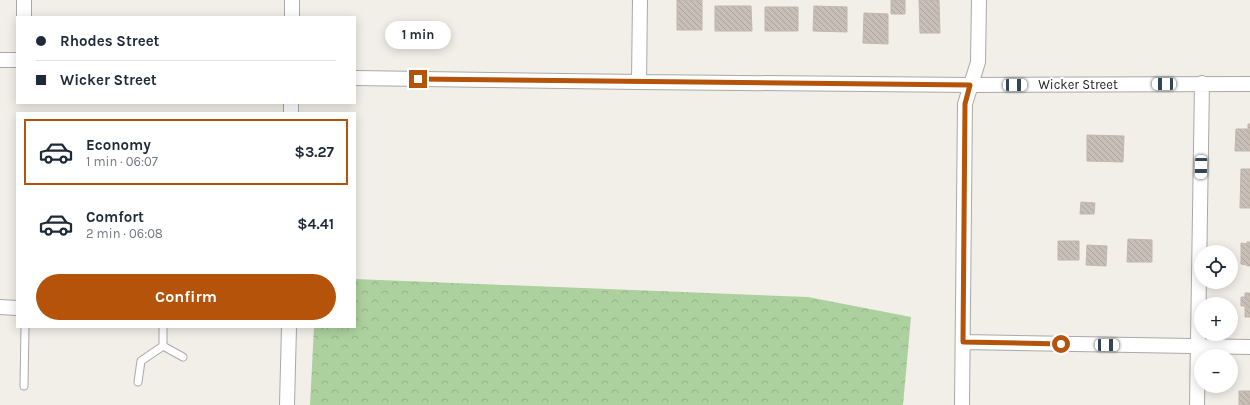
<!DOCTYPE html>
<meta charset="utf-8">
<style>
body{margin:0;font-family:Karla,sans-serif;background:#f6f6f7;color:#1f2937;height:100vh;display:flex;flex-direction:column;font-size:15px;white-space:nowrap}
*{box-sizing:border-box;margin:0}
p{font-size:13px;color:#747a83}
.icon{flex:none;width:22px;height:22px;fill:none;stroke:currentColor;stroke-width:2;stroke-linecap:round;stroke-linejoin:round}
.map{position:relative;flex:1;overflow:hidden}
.panel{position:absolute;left:16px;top:112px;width:340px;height:216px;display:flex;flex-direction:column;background:#fff;border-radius:0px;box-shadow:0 2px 10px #0003}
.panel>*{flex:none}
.banner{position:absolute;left:16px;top:16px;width:340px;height:88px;border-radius:0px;box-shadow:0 2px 10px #0003;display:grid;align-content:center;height:88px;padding:0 20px;background:#fff}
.buttons{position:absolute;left:1194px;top:245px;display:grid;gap:8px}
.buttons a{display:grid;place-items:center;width:44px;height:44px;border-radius:50%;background:#fff;box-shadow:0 2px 10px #0003;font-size:20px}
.end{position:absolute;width:18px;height:18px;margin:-9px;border:5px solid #b45309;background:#fff;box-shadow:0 0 0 2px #fff}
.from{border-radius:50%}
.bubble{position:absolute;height:28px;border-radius:14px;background:#fff;box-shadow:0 2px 10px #0003;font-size:13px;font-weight:700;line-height:28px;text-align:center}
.car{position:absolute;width:12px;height:24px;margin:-12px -6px;border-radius:5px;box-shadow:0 0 3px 1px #0007;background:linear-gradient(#fff 24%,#345 0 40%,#fff 0 76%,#345 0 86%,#fff 0)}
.banner b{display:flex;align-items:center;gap:14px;height:38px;font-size:15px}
.banner b+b{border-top:1px solid #e0e1e3}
.banner i{width:10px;height:10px;background:#1f2937}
ul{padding:7px 0 0;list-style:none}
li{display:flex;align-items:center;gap:12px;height:66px;margin:0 8px 6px;padding:0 12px;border:2px solid transparent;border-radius:0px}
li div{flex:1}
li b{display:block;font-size:15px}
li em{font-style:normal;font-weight:700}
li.selected{border-color:#b45309}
li>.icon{width:36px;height:36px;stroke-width:1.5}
.primary-button{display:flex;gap:8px;margin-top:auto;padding:8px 20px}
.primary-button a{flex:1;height:46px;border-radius:24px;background:#b45309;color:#fff;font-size:16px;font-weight:700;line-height:46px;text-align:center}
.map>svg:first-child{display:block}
.forest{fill:url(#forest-crowns)}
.building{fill:url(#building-back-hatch);stroke:#c4b6ab}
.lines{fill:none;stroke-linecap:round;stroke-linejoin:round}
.lane-casing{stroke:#a9a9a9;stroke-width:9}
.street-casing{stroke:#a9a9a9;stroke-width:16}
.lane{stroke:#fff;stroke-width:7}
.street{stroke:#fff;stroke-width:14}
.route{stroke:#b45309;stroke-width:5}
.labels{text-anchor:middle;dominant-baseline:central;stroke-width:4;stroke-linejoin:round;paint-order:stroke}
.street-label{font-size:13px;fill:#222;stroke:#fff}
</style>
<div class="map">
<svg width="1250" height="405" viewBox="0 0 1250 405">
<defs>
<pattern id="forest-crowns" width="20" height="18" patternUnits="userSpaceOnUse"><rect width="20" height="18" fill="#add19e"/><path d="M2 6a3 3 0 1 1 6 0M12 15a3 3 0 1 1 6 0" fill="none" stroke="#95b388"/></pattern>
<pattern id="building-back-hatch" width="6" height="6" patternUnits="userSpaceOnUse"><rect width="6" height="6" fill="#c7bfb8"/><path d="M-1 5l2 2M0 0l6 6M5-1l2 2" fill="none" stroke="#aba49e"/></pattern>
</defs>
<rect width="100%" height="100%" fill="#f2efe9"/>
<!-- forest -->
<path class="forest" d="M355 279 808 297 911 317 903 405H310L314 327H355Z"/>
<!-- building -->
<path class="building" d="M677 0H702V30H677Z
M891 0H905V14H891Z
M919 0H939L940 33H920Z
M715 6H751L752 31H715Z
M814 6 847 7V32L813 31Z
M765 7H798V31H765Z
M864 13 888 14V44L863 43Z
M1248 124H1250V151H1235L1236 129H1248Z
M1087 135 1124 136 1123 162 1087 161Z
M1241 169H1250V208H1240Z
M1081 202 1095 203 1094 214H1080Z
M1128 239 1152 240V262H1127Z
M1058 241H1079V260H1058Z
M1247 242H1250V266H1247V265L1241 264V243L1247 244Z
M1087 245 1107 246 1106 266 1086 265Z
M1245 293H1250V317H1245V306H1241V297H1245Z
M1239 391H1250V405H1239Z"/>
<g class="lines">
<defs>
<path id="lane" d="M163 346V327
M138 382 141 361 163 346 183 357
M24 386 25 327"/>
<path id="street" d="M24 17V0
M292 17V0
M0 60H17
M355 78 639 82 970 85 1250 84
M639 82 640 0
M291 113V103
M0 307 17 308
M963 342 1250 347
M287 405 289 327
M962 405 965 104 978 62 979 0
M1197 405 1202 83"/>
</defs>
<!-- lane casing -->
<use href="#lane" class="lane-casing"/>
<!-- street casing -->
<use href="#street" class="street-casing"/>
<!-- lane -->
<use href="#lane" class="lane"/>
<!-- street -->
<use href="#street" class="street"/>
</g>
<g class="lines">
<!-- route -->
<path class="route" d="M418 79 970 85 965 104 963 342 1061 344"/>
</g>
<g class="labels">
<!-- street labels -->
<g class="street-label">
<text x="1078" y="84">Wicker Street</text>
</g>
</g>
</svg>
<div class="buttons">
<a><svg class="icon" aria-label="locate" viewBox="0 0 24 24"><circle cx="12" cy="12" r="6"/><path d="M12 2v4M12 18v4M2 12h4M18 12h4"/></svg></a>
<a>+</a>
<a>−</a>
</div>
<i class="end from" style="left:1061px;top:344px"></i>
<i class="end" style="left:418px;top:79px"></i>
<div class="bubble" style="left:385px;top:21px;width:66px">1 min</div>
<i class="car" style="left:1164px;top:84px;rotate:270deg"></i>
<i class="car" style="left:1015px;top:85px;rotate:90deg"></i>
<i class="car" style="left:1201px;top:167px;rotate:181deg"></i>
<i class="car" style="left:1107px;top:345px;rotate:91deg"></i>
<div class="banner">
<b><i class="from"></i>Rhodes Street</b>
<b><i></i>Wicker Street</b>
</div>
<section class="panel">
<ul>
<li class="selected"><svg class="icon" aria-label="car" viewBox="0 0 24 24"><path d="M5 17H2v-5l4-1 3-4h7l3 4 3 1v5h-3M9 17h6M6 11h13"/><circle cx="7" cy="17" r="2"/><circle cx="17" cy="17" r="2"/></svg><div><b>Economy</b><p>1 min · 06:07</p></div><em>$3.27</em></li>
<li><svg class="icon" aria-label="car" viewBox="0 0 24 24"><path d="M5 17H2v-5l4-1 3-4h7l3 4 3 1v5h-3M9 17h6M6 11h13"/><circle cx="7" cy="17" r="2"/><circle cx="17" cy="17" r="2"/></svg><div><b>Comfort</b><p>2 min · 06:08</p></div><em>$4.41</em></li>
</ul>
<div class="primary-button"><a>Confirm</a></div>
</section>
</div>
